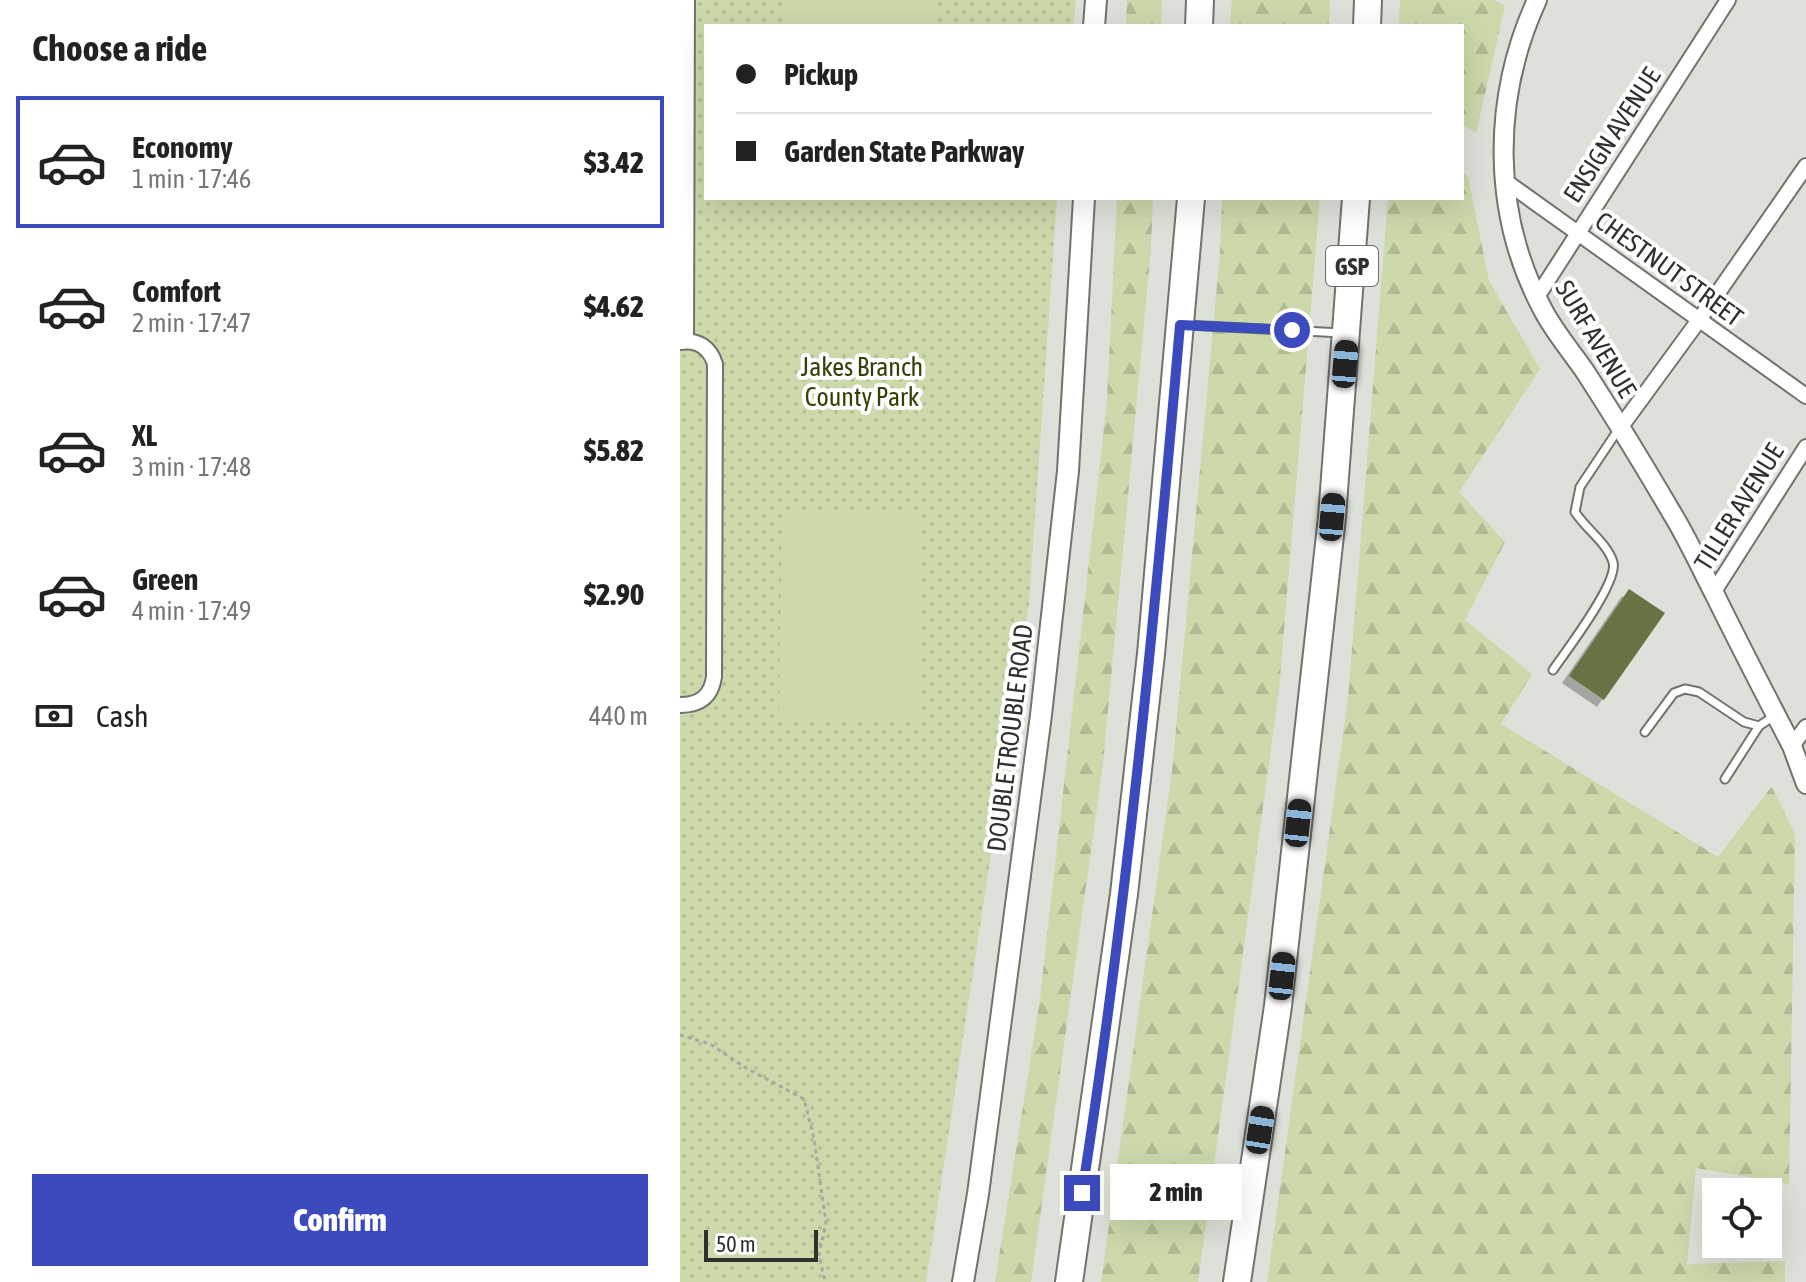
<!DOCTYPE html>
<meta charset="utf-8">
<style>
body{margin:0;font-family:"Asap Condensed",sans-serif;background:#f2f2f2;color:#222;height:100vh;display:flex;flex-direction:column;font-size:30px;white-space:nowrap}
*{box-sizing:border-box;margin:0}
p{font-size:26px;color:#767676}
.icon{flex:none;width:44px;height:44px;fill:none;stroke:currentColor;stroke-width:2;stroke-linecap:round;stroke-linejoin:round}
.map{position:relative;flex:1;overflow:hidden}
.details{display:flex;flex-direction:column;background:#fff;width:680px}
.details>*{flex:none}
.banner{position:absolute;left:24px;top:24px;width:760px;height:176px;border-radius:0px;box-shadow:0 8px 32px #0002;display:grid;align-content:center;height:176px;padding:0 32px;background:#fff}
.buttons{position:absolute;left:1022px;top:1178px;display:grid;gap:16px}
.buttons a{display:grid;place-items:center;width:80px;height:80px;border-radius:0px;background:#fff;box-shadow:0 8px 32px #0002;font-size:40px}
.scale{position:absolute;left:24px;bottom:20px;width:114px;box-sizing:border-box;padding-left:8px;border:4px solid #30312e;border-top:0;font-size:22px;line-height:28px;white-space:nowrap;color:#30312e;-webkit-text-stroke:6px #fff;paint-order:stroke}
.end{position:absolute;width:36px;height:36px;margin:-18px;border:10px solid #3b4bbe;background:#fff;box-shadow:0 0 0 4px #fff}
.from{border-radius:50%}
.bubble{position:absolute;height:56px;border-radius:0px;background:#fff;box-shadow:0 8px 32px #0002;font-size:26px;font-weight:800;line-height:56px;text-align:center}
.car{position:absolute;width:24px;height:48px;margin:-24px -12px;border-radius:10px;box-shadow:0 0 6px 2px #0007;background:linear-gradient(#222 24%,#8ab4d8 0 40%,#222 0 76%,#8ab4d8 0 86%,#222 0)}
.banner b{display:flex;align-items:center;gap:28px;height:76px;font-size:30px}
.banner b+b{border-top:2px solid #e0e0e0}
.banner i{width:20px;height:20px;background:#222}
ul{padding:0;list-style:none}
li{display:flex;align-items:center;gap:24px;height:132px;margin:0 16px 12px;padding:0 16px;border:4px solid transparent;border-radius:0px}
li div{flex:1}
li b{display:block;font-size:30px}
li em{font-style:normal;font-weight:800}
li.current{border-color:#3b4bbe}
li>.icon{width:72px;height:72px;stroke-width:1.5}
h2{padding:0 32px;font-size:36px;line-height:96px}
.pay{display:flex;align-items:center;gap:20px;height:88px;padding:0 32px;font-size:30px}
.pay p{margin-inline-start:auto}
.primary-button{display:flex;gap:16px;margin-top:auto;padding:16px 32px}
.primary-button a{flex:1;height:92px;border-radius:0px;background:#3b4bbe;color:#fff;font-size:32px;font-weight:800;line-height:92px;text-align:center}
main{display:flex;flex:1;min-height:0}
.map>svg:first-child{display:block}
.forest{fill:url(#forest-firs)}
.park{fill:url(#park-dots)}
.garden{fill:#cbd9ab}
.building{fill:#667345;filter:url(#shadow)}
.lines{fill:none;stroke-linecap:round;stroke-linejoin:round}
.service-casing{stroke:#71746d;stroke-width:11}
.minor-casing{stroke:#71746d;stroke-width:18}
.tertiary-casing{stroke:#71746d;stroke-width:22}
.secondary-casing{stroke:#71746d;stroke-width:24}
.motorway-casing{stroke:#71746d;stroke-width:30}
.path{stroke:#a7a9a2;stroke-width:3;stroke-dasharray:4 4;stroke-linecap:butt}
.service{stroke:#fff;stroke-width:7}
.minor{stroke:#fff;stroke-width:14}
.tertiary{stroke:#fff;stroke-width:18}
.secondary{stroke:#fff;stroke-width:20}
.motorway{stroke:#fff;stroke-width:26}
.route{stroke:#3b4bbe;stroke-width:10}
.labels{text-anchor:middle;dominant-baseline:central;stroke-width:8;stroke-linejoin:round;paint-order:stroke}
.shield{fill:#fff;stroke:#6e6f6d;stroke-width:2}
.shield-label{font-size:24px;font-weight:bold;fill:#30312e}
.street-label{font-size:26px;fill:#30312e;stroke:#fff}
.park-label{font-size:26px;fill:#344006;stroke:#fff}
</style>
<main>
<section class="details">
<h2>Choose a ride</h2>
<ul>
<li class="current"><svg class="icon" aria-label="car" viewBox="0 0 24 24"><path d="M5 17H2v-5l4-1 3-4h7l3 4 3 1v5h-3M9 17h6M6 11h13"/><circle cx="7" cy="17" r="2"/><circle cx="17" cy="17" r="2"/></svg><div><b>Economy</b><p>1 min · 17:46</p></div><em>$3.42</em></li>
<li><svg class="icon" aria-label="car" viewBox="0 0 24 24"><path d="M5 17H2v-5l4-1 3-4h7l3 4 3 1v5h-3M9 17h6M6 11h13"/><circle cx="7" cy="17" r="2"/><circle cx="17" cy="17" r="2"/></svg><div><b>Comfort</b><p>2 min · 17:47</p></div><em>$4.62</em></li>
<li><svg class="icon" aria-label="car" viewBox="0 0 24 24"><path d="M5 17H2v-5l4-1 3-4h7l3 4 3 1v5h-3M9 17h6M6 11h13"/><circle cx="7" cy="17" r="2"/><circle cx="17" cy="17" r="2"/></svg><div><b>XL</b><p>3 min · 17:48</p></div><em>$5.82</em></li>
<li><svg class="icon" aria-label="car" viewBox="0 0 24 24"><path d="M5 17H2v-5l4-1 3-4h7l3 4 3 1v5h-3M9 17h6M6 11h13"/><circle cx="7" cy="17" r="2"/><circle cx="17" cy="17" r="2"/></svg><div><b>Green</b><p>4 min · 17:49</p></div><em>$2.90</em></li>
</ul>
<div class="pay"><svg class="icon" aria-label="cash" viewBox="0 0 24 24"><path d="M3 7h18v10H3z"/><circle cx="12" cy="12" r="2"/></svg>Cash<p>440 m</p></div>
<div class="primary-button"><a>Confirm</a></div>
</section>
<div class="map">
<svg width="1126" height="1282" viewBox="0 0 1126 1282">
<defs>
<pattern id="forest-firs" width="22" height="20" patternUnits="userSpaceOnUse" patternTransform="scale(2)"><rect width="22" height="20" fill="#cbd9ab"/><path d="M5 1l3.5 6h-7zM16 11l3.5 6h-7z" fill="#afbb93"/></pattern>
<pattern id="park-dots" width="8" height="8" patternUnits="userSpaceOnUse" patternTransform="scale(2)"><rect width="8" height="8" fill="#cbd9ab"/><path d="M2 2h.1M6 6h.1" fill="none" stroke="#afbb93" stroke-width="1.8" stroke-linecap="round"/></pattern>
<filter id="shadow"><feDropShadow dx="-7" dy="7" stdDeviation="0" flood-color="#0004"/></filter>
</defs>
<rect width="100%" height="100%" fill="#dee1d9"/>
<!-- forest -->
<path class="forest" d="M447 0H482L481 26H446Z
M552 0H650L649 26H550Z
M720 0H814L825 6 796 133 782 124V26H719Z
M782 171 788 176 809 281 860 369 779 492 825 542 785 620 852 674 821 724 1038 857 1092 786 1115 835 1109 1184 1016 1168 1007 1264 1105 1261V1282H587L668 698 708 198H782Z
M437 198H473L471 248 423 764 351 1282H315L360 999 427 400Z
M542 198H640L599 690 518 1282H421L492 772 540 253Z"/>
<!-- park -->
<path class="park" d="M0 0H396L393 26H26V198H377L349 603 246 1282H0Z"/>
<!-- garden -->
<path class="garden" d="M102 0H255V26H102Z
M102 512 240 514 238 722 99 721Z"/>
<!-- building -->
<path class="building" d="M949 589 985 613 924 700 889 676Z"/>
<g class="lines">
<defs>
<path id="service" d="M507 325 662 333
M873 670C886 651 939 582 933 562 927 543 906 529 895 512L900 487 938 430
M965 732 994 693 1005 689 1019 692 1064 722 1079 726 1094 716
M1045 779 1079 726"/>
<path id="minor" d="M825 181 1126 396
M857 297 1048 0
M6 341 7 0
M0 342C18 339 30 348 35 364L34 677C31 697 19 705 0 705
M940 428 1019 320 1126 166
M1033 593 1126 447
M1112 746 1126 727"/>
<path id="tertiary" d="M857 0C812 98 811 213 863 310 874 331 890 350 904 370 936 419 966 469 996 520 1010 544 1022 570 1035 595 1060 646 1086 696 1112 746L1126 784"/>
<path id="secondary" d="M414 26 416 0
M283 1282 298 1194 361 715 388 471 404 198"/>
<path id="motorway" d="M519 26 520 0
M687 26 688 0
M389 1282 444 894 471 654 511 198
M557 1282 598 1006 652 517 676 198"/>
</defs>
<!-- service casing -->
<use href="#service" class="service-casing"/>
<!-- minor casing -->
<use href="#minor" class="minor-casing"/>
<!-- tertiary casing -->
<use href="#tertiary" class="tertiary-casing"/>
<!-- secondary casing -->
<use href="#secondary" class="secondary-casing"/>
<!-- motorway casing -->
<use href="#motorway" class="motorway-casing"/>
<!-- path -->
<path class="path" d="M0 1035 30 1044 66 1068 124 1099 134 1139 146 1223 139 1254 145 1282"/>
<!-- service -->
<use href="#service" class="service"/>
<!-- minor -->
<use href="#minor" class="minor"/>
<!-- tertiary -->
<use href="#tertiary" class="tertiary"/>
<!-- secondary -->
<use href="#secondary" class="secondary"/>
<!-- motorway -->
<use href="#motorway" class="motorway"/>
</g>
<g class="lines">
<!-- route -->
<path class="route" d="M402 1193C447 905 475 615 500 325L612 330"/>
</g>
<g class="labels">
<!-- shield labels -->
<rect class="shield" x="646" y="246" width="52" height="40" rx="6"/>
<g class="shield-label">
<text x="672" y="266">GSP</text>
</g>
<!-- street labels -->
<g class="street-label">
<text transform="translate(932 135) rotate(-57)">ENSIGN AVENUE</text>
<text transform="translate(989 269) rotate(36)">CHESTNUT STREET</text>
<text transform="translate(916 339) rotate(59)">SURF AVENUE</text>
<text transform="translate(1059 507) rotate(-58)">TILLER AVENUE</text>
<text transform="translate(330 738) rotate(-83)">DOUBLE TROUBLE ROAD</text>
</g>
<!-- park labels -->
<g class="park-label">
<text x="182" y="367">Jakes Branch<tspan x="182" dy="30">County Park</tspan></text>
</g>
</g>
</svg>
<div class="buttons">
<a><svg class="icon" aria-label="locate" viewBox="0 0 24 24"><circle cx="12" cy="12" r="6"/><path d="M12 2v4M12 18v4M2 12h4M18 12h4"/></svg></a>
</div>
<div class="scale">50 m</div>
<i class="end from" style="left:612px;top:330px"></i>
<i class="end" style="left:402px;top:1193px"></i>
<div class="bubble" style="left:430px;top:1164px;width:132px">2 min</div>
<i class="car" style="left:665px;top:364px;rotate:5deg"></i>
<i class="car" style="left:652px;top:517px;rotate:5deg"></i>
<i class="car" style="left:618px;top:823px;rotate:6deg"></i>
<i class="car" style="left:602px;top:976px;rotate:6deg"></i>
<i class="car" style="left:580px;top:1130px;rotate:9deg"></i>
<div class="banner">
<b><i class="from"></i>Pickup</b>
<b><i></i>Garden State Parkway</b>
</div>
</div>
</main>
